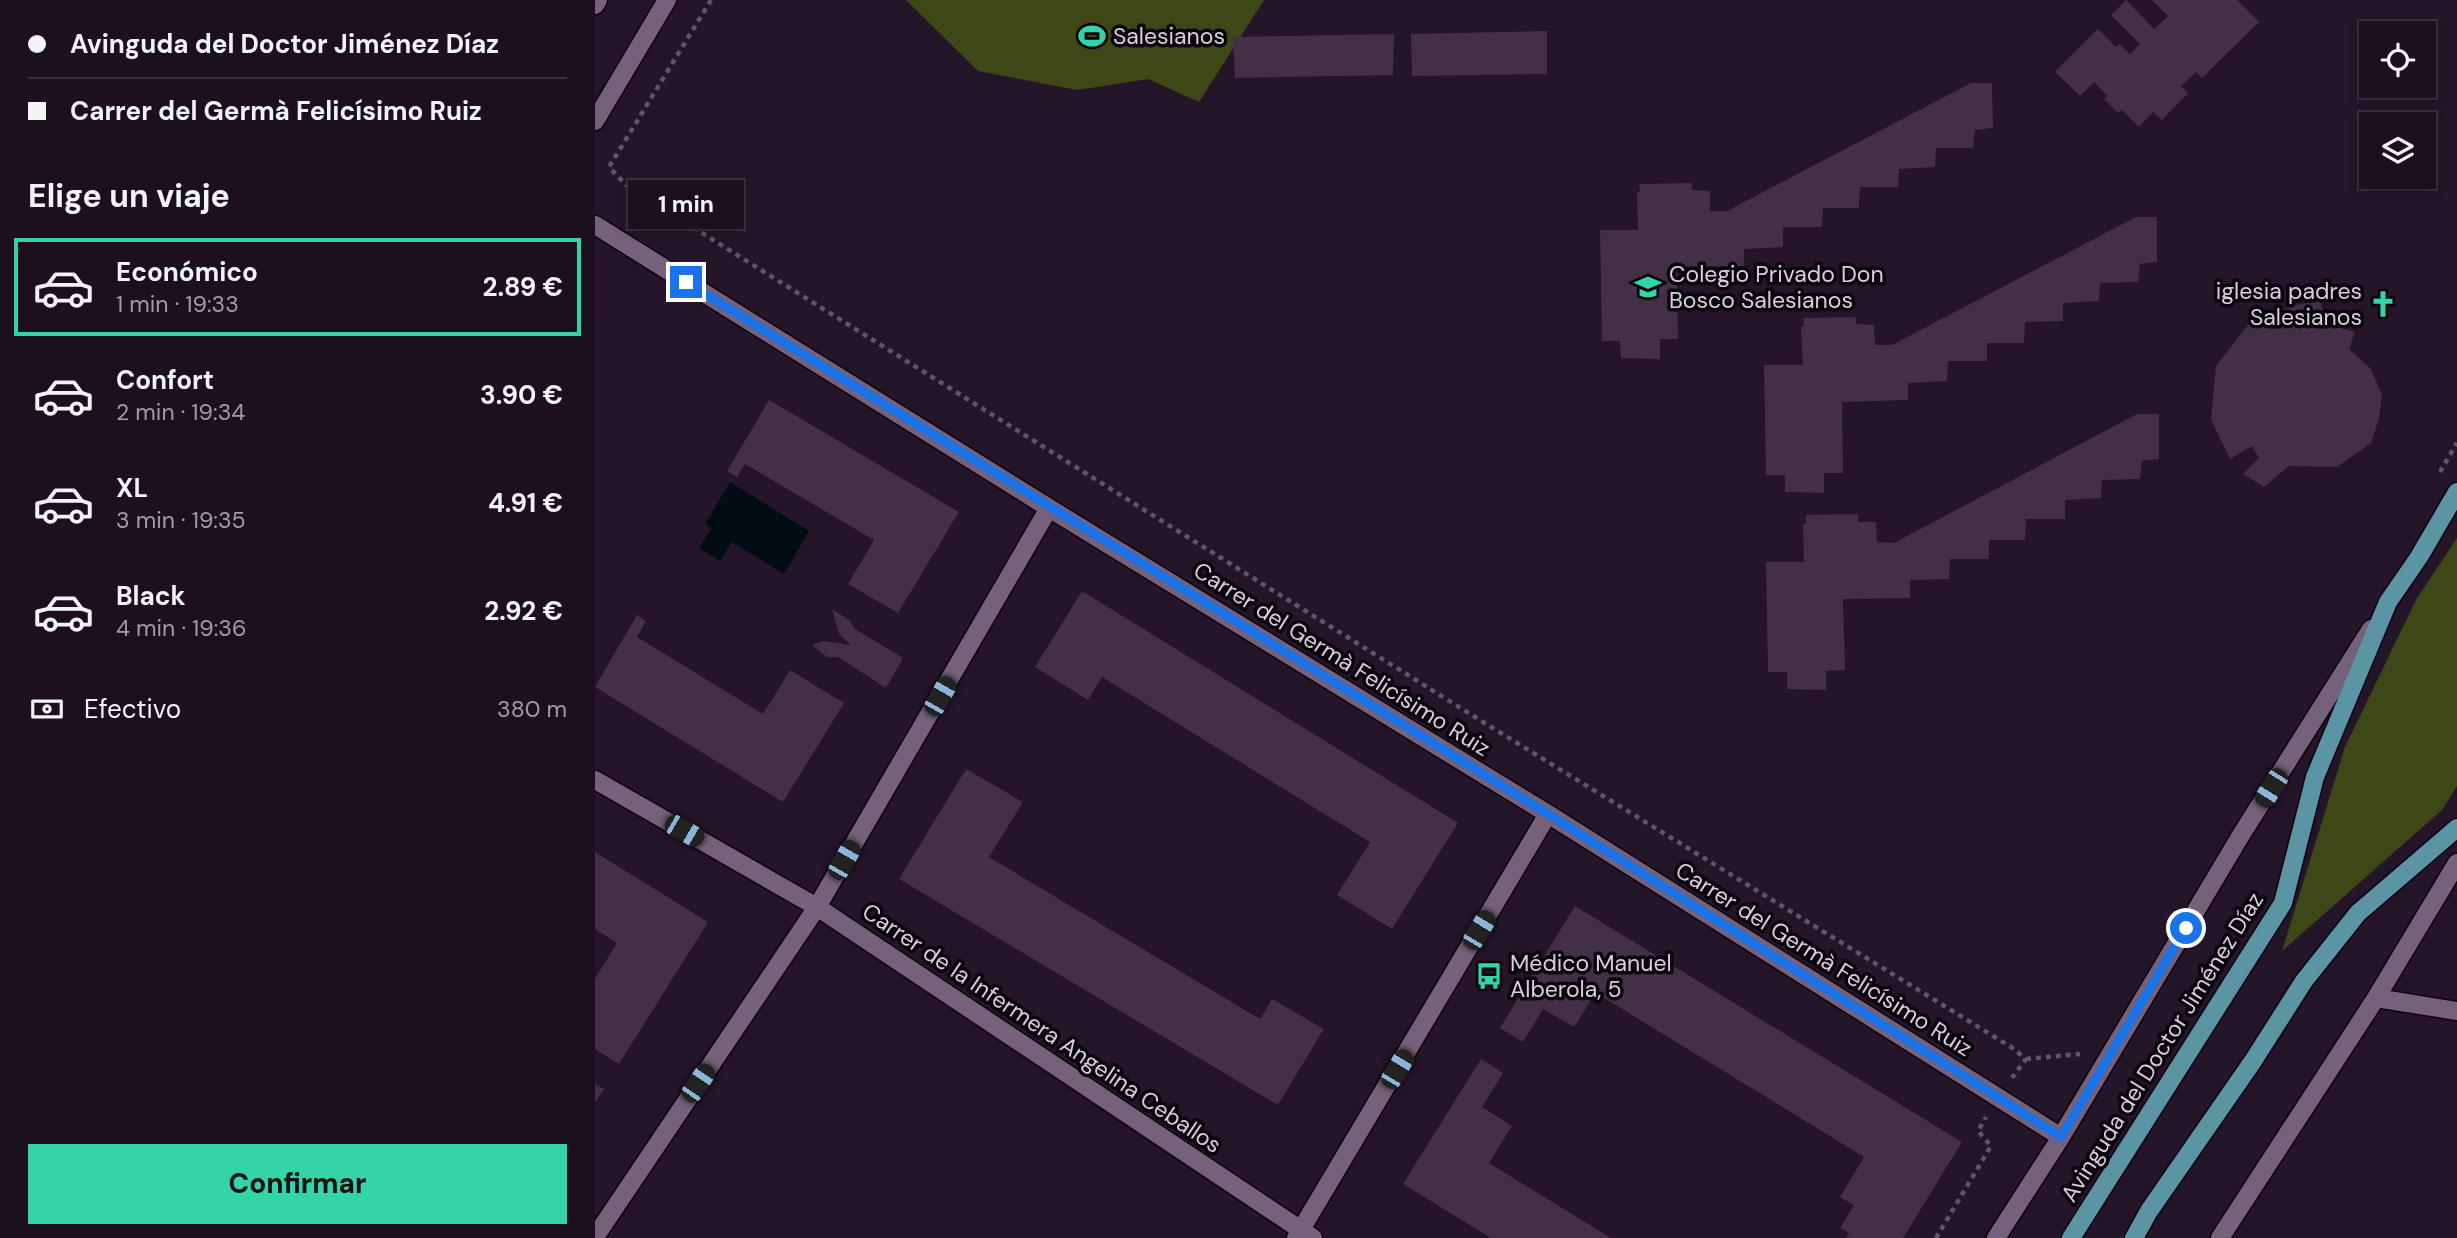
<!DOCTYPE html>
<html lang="es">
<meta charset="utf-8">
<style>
body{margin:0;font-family:"DM Sans",sans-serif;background:#291e2c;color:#f1f3f6;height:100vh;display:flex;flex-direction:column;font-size:26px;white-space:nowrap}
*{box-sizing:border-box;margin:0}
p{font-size:23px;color:#a09da4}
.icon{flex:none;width:38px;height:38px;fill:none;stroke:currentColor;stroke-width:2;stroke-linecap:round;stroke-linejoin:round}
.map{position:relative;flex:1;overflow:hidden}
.details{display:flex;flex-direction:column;background:#1c101f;width:595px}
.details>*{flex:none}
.top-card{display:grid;align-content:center;height:154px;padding:0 28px;background:#1c101f}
.controls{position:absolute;left:1764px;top:21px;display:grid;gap:14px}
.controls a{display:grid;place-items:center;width:77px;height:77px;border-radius:0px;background:#1c101f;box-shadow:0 4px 10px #0003,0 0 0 2px #3a303d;font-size:35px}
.end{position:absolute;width:32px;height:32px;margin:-16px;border:9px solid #1a73e8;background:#fff;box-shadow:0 0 0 4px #fff}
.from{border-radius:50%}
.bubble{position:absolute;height:49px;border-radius:0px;background:#1c101f;box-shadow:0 4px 10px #0003,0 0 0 2px #3a303d;font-size:23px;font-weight:700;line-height:49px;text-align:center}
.car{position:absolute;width:21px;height:42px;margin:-21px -10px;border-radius:9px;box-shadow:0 0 5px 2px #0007;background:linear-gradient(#222 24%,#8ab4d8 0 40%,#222 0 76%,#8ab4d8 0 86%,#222 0)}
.top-card b{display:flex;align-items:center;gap:24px;height:66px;font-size:26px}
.top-card b+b{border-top:2px solid #3a303d}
.top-card i{width:18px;height:18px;background:#f1f3f6}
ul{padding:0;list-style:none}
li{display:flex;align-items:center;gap:21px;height:98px;margin:0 14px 10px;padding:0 14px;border:4px solid transparent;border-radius:0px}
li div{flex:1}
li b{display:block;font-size:26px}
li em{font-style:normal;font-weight:700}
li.active{border-color:#33d4a8}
li>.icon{width:63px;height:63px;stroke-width:1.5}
h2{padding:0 28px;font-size:32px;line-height:84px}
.pay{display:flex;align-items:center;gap:18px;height:77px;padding:0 28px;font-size:26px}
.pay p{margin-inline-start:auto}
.primary-button{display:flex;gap:14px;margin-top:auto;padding:14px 28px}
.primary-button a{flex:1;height:80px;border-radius:0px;background:#33d4a8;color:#111;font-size:28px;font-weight:700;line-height:80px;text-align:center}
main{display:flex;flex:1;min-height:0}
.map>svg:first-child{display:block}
.green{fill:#3d4816}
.water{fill:#000d13}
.building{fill:#413046}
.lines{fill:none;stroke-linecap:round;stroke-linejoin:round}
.minor-casing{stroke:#0d0211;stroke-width:21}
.major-casing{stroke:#0d0211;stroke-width:21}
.path{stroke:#635466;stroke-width:4.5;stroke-dasharray:5 5;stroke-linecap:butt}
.minor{stroke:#75627a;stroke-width:18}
.major{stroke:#5b94a2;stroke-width:18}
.route{stroke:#1a73e8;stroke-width:9}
.labels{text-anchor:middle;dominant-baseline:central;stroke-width:7;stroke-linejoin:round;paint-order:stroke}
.poi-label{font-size:23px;fill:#d9cedb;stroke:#0a050c;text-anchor:start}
.street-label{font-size:23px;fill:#d9cedb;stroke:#0a050c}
</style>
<main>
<section class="details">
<div class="top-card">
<b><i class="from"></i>Avinguda del Doctor Jiménez Díaz</b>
<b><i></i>Carrer del Germà Felicísimo Ruiz</b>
</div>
<h2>Elige un viaje</h2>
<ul>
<li class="active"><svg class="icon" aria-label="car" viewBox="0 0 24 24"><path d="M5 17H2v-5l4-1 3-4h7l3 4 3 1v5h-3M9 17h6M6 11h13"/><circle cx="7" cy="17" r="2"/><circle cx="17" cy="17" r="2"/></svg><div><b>Económico</b><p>1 min · 19:33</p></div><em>2.89 €</em></li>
<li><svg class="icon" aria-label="car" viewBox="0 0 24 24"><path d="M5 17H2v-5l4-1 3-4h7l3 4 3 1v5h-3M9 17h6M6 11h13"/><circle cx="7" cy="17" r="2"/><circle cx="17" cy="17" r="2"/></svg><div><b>Confort</b><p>2 min · 19:34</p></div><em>3.90 €</em></li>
<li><svg class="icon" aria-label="car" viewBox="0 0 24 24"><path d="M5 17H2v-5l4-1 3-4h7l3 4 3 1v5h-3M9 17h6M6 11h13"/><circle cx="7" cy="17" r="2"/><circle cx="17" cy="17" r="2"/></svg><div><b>XL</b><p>3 min · 19:35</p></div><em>4.91 €</em></li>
<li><svg class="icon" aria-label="car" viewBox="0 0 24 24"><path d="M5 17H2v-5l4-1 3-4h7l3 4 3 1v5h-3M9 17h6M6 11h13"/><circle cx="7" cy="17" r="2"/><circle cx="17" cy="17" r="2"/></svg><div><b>Black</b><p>4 min · 19:36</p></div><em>2.92 €</em></li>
</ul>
<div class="pay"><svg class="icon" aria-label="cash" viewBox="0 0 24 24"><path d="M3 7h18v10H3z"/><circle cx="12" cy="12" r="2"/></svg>Efectivo<p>380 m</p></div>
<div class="primary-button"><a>Confirmar</a></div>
</section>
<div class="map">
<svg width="1862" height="1238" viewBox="0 0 1862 1238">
<rect width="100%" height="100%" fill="#251529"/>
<!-- green -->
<path class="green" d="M311 0H669L604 102 553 79 482 90 383 71Z
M1862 538V786L1847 810 1687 951 1750 747 1821 600Z"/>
<!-- water -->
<path class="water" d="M135 482 214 531 189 574 137 542 125 561 104 548 117 528 110 524Z"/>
<!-- building -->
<path class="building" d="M1531 0 1559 29 1573 16 1557 0H1642L1664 22 1607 78 1601 72 1586 86 1593 93 1567 120 1558 112 1544 127 1527 110 1523 113 1509 99 1512 96 1499 82 1485 96 1460 72 1503 29 1521 47 1524 44 1535 54 1545 44 1516 15Z
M952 31V74L817 76 816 34Z
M799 34 798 75 640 78 638 37Z
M1376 83H1397L1398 128 1380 130 1378 148H1341L1340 167 1304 169 1303 187H1265L1264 208H1228L1227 227H1188V247L1149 249V266L1082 267 1083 339H1065V359L1026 358 1025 341H1007L1005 230H1043L1042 192H1045L1044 184 1097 183V190L1115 191V211H1132Z
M1541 217H1562V262L1545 264 1543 282 1505 283 1504 301 1468 303V321L1430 322 1429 343H1392V361H1353L1352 381 1313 383V400L1247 402 1248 473H1229V493L1190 492V475H1171L1169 365H1208L1206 327 1209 326V318L1261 317V324L1279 325 1280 345H1297Z
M1725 301 1732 324 1760 332 1754 349 1776 369 1787 395 1784 418 1776 443 1742 467 1694 466 1669 487 1648 474 1664 458 1657 446 1635 459 1616 420 1621 366 1653 325 1700 305Z
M174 400 364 512 303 613 253 584 279 540 150 464 142 477 132 471Z
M1542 414H1564V459L1547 461 1545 479 1507 480 1506 498 1470 500V519H1431L1430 540H1394V559H1355L1354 579 1315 580V598L1248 599 1250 670 1231 671V690L1192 689V672H1173L1171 562H1209L1208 524H1211V515L1263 514V522H1281L1282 542 1299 543Z
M487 591 863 823 797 929 742 895 775 842 507 677 493 700 440 667Z
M237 609 254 620 260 629 308 658 291 688 243 657H232L217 645 228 641 256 645 244 634Z
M42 615 51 621 42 637 168 714 195 670 249 703 188 802 0 687Z
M371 769 428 802 394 857 665 1019 677 999 729 1029 683 1105 304 879Z
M0 852 113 922 24 1064 0 1049V979L22 943 0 929Z
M980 906 1367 1142 1308 1238H1251L1254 1233 1245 1228 1259 1205 1245 1197 1269 1157 1001 993 979 1027 948 1009 928 1042 905 1028Z
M886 1059 908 1073 887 1107 917 1126 894 1163 1016 1238H896L808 1184Z
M0 1084 9 1089 0 1103Z"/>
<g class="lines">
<defs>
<path id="minor" d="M0 5 3 0
M0 121 72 0
M0 225 454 508 953 814 1466 1137
M0 780 222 907 718 1238
M1781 998 1862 1011
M0 1237 222 907 454 508
M701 1238 953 814
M1401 1238 1466 1137 1646 835 1776 629
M1625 1238 1781 998 1862 863"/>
<path id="major" d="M1476 1238 1688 903 1720 777 1793 602 1824 557 1862 492
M1539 1238 1554 1211 1658 1061 1709 981 1763 913 1862 828"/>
</defs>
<!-- minor casing -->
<use href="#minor" class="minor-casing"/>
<!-- major casing -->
<use href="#major" class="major-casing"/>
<!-- path -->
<path class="path" d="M116 0 14 167 32 186 888 722 1416 1047 1431 1059 1417 1078
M36 220 51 197
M1845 472 1862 443
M1431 1059 1485 1054
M1341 1238 1396 1146 1383 1131 1391 1117"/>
<!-- minor -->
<use href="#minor" class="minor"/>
<!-- major -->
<use href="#major" class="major"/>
</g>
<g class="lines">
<!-- route -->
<path class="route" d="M91 282 953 814 1466 1137 1591 928"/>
</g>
<!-- icons -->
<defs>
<symbol id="stadium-bare" viewBox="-9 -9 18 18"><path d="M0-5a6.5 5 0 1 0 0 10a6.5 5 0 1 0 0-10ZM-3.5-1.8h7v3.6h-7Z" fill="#33d4a8" stroke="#0a050c" stroke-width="2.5" paint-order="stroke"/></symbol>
<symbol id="school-bare" viewBox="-9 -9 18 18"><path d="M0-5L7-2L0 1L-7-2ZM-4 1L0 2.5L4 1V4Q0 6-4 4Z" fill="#33d4a8" stroke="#0a050c" stroke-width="2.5" paint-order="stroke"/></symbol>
<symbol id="church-bare" viewBox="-9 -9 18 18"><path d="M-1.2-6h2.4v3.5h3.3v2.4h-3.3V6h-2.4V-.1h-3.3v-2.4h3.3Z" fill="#33d4a8" stroke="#0a050c" stroke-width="2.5" paint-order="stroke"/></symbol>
<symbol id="bus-bare" viewBox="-9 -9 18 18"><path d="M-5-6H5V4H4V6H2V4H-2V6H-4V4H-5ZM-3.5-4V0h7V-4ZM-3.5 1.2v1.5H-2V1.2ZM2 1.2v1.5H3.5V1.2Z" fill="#33d4a8" stroke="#0a050c" stroke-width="2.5" paint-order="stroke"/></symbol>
</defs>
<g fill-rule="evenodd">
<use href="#stadium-bare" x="478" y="17" width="38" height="38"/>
<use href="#school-bare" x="1034" y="268" width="38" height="38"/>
<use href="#church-bare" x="1769" y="285" width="38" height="38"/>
<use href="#bus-bare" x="875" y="957" width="38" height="38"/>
</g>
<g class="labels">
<!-- poi labels -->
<g class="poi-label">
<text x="518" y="36">Salesianos</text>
<text x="1074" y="274">Colegio Privado Don<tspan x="1074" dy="26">Bosco Salesianos</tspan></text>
<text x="1767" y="291" text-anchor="end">iglesia padres<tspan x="1767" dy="26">Salesianos</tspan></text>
<text x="915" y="963">Médico Manuel<tspan x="915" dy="26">Alberola, 5</tspan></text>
</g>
<!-- street labels -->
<g class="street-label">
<text transform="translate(747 659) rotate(32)">Carrer del Germà Felicísimo Ruiz</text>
<text transform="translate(1229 959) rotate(32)">Carrer del Germà Felicísimo Ruiz</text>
<text transform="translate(447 1028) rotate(34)">Carrer de la Infermera Angelina Ceballos</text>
<text transform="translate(1567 1047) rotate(-58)">Avinguda del Doctor Jiménez Díaz</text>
</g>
</g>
</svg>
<div class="controls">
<a><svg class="icon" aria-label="locate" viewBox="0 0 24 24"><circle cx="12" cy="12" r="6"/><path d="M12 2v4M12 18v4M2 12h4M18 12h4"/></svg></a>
<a><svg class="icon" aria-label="layers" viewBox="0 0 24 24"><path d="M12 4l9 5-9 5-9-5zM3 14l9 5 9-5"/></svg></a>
</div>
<i class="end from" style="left:1591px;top:928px"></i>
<i class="end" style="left:91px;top:282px"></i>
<div class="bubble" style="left:33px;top:180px;width:116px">1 min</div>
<i class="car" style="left:345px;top:696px;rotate:30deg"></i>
<i class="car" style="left:1676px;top:788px;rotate:212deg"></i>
<i class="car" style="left:89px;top:831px;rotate:120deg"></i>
<i class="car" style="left:249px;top:860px;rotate:30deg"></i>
<i class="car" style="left:884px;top:930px;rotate:31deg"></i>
<i class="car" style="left:802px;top:1069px;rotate:31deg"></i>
<i class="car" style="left:103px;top:1083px;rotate:34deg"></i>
</div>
</main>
